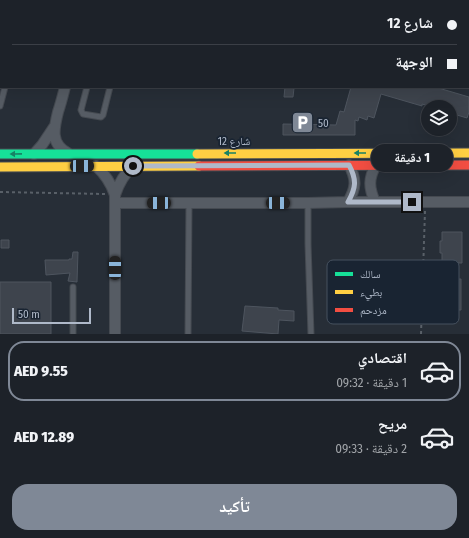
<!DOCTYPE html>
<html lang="ar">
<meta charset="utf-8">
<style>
body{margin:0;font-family:"Fira Sans Condensed","Noto Naskh Arabic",sans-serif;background:#252a31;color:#f1f3f6;direction:rtl;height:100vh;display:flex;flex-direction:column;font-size:15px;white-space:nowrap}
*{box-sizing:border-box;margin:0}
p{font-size:13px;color:#a0a4a8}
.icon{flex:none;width:22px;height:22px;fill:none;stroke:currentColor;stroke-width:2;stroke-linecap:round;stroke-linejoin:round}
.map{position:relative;height:334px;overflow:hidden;direction:ltr}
.sheet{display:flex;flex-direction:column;background:#1d2229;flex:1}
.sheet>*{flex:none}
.top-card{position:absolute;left:0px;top:0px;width:469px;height:88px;box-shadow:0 4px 16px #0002,0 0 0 1px #3b3f46;direction:rtl;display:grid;align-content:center;height:88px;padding:0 12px;background:#1d2229}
.controls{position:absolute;left:421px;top:100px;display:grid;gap:8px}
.controls a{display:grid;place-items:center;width:36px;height:36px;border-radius:50%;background:#1d2229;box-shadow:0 4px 16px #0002,0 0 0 1px #3b3f46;font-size:20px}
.scale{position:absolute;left:12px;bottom:10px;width:79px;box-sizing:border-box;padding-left:4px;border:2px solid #afb9c9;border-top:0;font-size:11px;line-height:14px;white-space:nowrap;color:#afb9c9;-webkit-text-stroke:3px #192432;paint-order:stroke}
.end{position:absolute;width:18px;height:18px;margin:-9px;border:5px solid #afb9c9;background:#111;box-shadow:0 0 0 2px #111}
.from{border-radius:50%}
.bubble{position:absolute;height:28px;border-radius:14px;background:#1d2229;box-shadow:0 4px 16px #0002,0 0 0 1px #3b3f46;font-size:13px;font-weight:800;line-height:28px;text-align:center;direction:rtl}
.car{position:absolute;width:12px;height:24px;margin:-12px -6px;border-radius:5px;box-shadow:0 0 3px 1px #0007;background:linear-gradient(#222 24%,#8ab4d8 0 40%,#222 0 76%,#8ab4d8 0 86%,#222 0)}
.top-card b{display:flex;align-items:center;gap:14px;height:38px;font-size:15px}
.top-card b+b{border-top:1px solid #3b3f46}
.top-card i{width:10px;height:10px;background:#f1f3f6}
ul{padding:7px 0 0;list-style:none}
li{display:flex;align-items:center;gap:12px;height:60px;margin:0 8px 6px;padding:0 4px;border:2px solid transparent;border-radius:16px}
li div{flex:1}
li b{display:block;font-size:15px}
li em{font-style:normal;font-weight:800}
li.current{border-color:#7f8896}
li>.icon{width:36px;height:36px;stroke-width:1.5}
.button{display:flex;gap:8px;margin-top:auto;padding:8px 12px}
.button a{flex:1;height:46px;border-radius:16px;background:#7f8896;color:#fff;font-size:16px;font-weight:800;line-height:46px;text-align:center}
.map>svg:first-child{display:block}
.building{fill:#3e444d;stroke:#4e555f}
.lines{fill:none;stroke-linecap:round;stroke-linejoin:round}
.lane-casing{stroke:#454a51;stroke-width:7}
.street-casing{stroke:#454a51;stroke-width:12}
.fast-casing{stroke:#454a51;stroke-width:11}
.slow-casing{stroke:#454a51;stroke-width:11}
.jam-casing{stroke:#454a51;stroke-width:11}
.path{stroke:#596068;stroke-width:2;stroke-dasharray:3 3;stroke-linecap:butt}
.lane{stroke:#565c64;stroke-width:5}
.street{stroke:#565c64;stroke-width:10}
.fast{stroke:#16e098;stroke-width:9}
.slow{stroke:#ffcf43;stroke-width:9}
.jam{stroke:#f24e42;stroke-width:9}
.oneway{fill:#188265}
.route{stroke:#afb9c9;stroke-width:5}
.labels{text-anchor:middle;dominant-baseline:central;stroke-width:3.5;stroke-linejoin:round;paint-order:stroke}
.poi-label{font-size:11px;fill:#afb9c9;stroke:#192432;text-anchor:start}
.street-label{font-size:11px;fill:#afb9c9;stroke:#192432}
.key{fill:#192432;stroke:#46515f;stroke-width:1}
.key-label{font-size:11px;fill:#afb9c9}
</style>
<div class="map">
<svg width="469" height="334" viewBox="0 0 469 334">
<rect width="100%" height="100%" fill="#272e37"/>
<!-- building -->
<path class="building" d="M285 87 294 88 293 97H284Z
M351 87H435L469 97V112L467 118 457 115V113L450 110V107L433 102 432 107 422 104V106L381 94 374 118 368 116 367 120 359 117 358 121 355 120V135H283V124L336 125 340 111 344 112Z
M442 232H462V263H442V253H440V241H442Z
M1 240H9V248H1Z
M73 252H78L77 282 68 281 70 273 46 275 45 260H69V259H72Z
M441 279H461V310H441V300H439V288H441Z
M0 282H51V334H0Z
M245 306 278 308V310L294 311V321L279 320 278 334 242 331Z"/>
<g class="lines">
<defs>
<path id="lane" d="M456 0 459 1
M23 1 24 0
M212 1V0
M441 1 442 0
M468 3 469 4
M468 41H469
M87 87 81 110 83 114 101 117 103 115 110 87
M0 106 5 87
M308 203V244L311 334
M73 334V287
M188 334 189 203"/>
<path id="street" d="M87 1 88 0
M65 87C63 95 61 103 58 112 54 128 50 144 68 153
M34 154 42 145 54 127
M96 166C105 174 111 183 115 195
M348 202C356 188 357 180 349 165
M375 202C369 188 368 179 376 165
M115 203H308L348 202H469
M115 334V195C119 183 124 174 133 166"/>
<path id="fast" d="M0 154H197"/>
<path id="slow" d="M197 154 469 153
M0 167 199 166"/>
<path id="jam" d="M199 166 469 165"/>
</defs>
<!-- lane casing -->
<use href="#lane" class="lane-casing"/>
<!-- street casing -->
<use href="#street" class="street-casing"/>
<!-- fast casing -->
<use href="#fast" class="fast-casing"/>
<!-- slow casing -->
<use href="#slow" class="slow-casing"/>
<!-- jam casing -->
<use href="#jam" class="jam-casing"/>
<!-- path -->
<path class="path" d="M0 192 105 194
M421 334 425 211"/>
<!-- lane -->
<use href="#lane" class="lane"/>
<!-- street -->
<use href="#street" class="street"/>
<!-- fast -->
<use href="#fast" class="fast"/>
<!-- slow -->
<use href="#slow" class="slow"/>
<!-- jam -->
<use href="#jam" class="jam"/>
</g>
<!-- one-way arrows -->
<defs><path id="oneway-solid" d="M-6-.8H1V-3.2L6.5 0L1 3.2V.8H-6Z"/></defs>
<g class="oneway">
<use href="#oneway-solid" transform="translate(230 153) rotate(180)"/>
<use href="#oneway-solid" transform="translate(360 153) rotate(180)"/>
<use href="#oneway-solid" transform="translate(16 154) rotate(179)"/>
</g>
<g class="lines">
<!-- route -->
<path class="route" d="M133 166 349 165C357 180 356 188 348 202H412"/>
</g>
<!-- icons -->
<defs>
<symbol id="parking-square" viewBox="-11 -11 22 22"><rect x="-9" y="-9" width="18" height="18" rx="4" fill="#7f8896" stroke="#192432"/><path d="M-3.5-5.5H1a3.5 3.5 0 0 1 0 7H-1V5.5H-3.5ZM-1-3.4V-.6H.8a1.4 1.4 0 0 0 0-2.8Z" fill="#fff"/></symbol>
</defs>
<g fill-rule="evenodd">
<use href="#parking-square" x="290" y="110" width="25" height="25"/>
</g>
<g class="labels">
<!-- poi labels -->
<g class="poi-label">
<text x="318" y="123">50</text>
</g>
<!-- street labels -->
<g class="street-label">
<text x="234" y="141">شارع 12</text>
</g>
</g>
<!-- legend -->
<rect x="327" y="260" width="132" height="64" rx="6" class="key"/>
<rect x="335" y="272" width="18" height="4" fill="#16e098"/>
<rect x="335" y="290" width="18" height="4" fill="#ffcf43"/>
<rect x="335" y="308" width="18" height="4" fill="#f24e42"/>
<g class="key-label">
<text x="360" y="278">سالك</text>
<text x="360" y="296">بطيء</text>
<text x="360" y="314">مزدحم</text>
</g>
</svg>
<div class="controls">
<a><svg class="icon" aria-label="layers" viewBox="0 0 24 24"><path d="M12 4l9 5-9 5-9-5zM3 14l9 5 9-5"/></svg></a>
</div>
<div class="scale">50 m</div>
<i class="end from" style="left:133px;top:166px"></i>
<i class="end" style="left:412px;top:202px"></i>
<div class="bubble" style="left:371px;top:144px;width:82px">1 دقيقة</div>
<i class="car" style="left:82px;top:166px;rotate:89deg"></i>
<i class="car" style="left:159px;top:203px;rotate:270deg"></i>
<i class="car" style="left:278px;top:203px;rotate:90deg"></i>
<i class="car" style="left:115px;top:268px;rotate:0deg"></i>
<div class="top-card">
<b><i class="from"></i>شارع 12</b>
<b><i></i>الوجهة</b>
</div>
</div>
<section class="sheet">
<ul>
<li class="current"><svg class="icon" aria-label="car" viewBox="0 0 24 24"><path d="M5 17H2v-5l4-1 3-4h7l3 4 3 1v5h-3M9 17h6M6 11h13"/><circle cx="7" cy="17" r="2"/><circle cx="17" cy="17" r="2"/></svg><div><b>اقتصادي</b><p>1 دقيقة · 09:32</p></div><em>AED 9.55</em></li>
<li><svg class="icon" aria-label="car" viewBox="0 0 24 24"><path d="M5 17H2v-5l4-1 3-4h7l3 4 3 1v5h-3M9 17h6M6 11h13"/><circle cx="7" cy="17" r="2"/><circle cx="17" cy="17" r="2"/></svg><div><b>مريح</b><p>2 دقيقة · 09:33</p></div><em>AED 12.89</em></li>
</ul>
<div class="button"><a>تأكيد</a></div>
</section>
